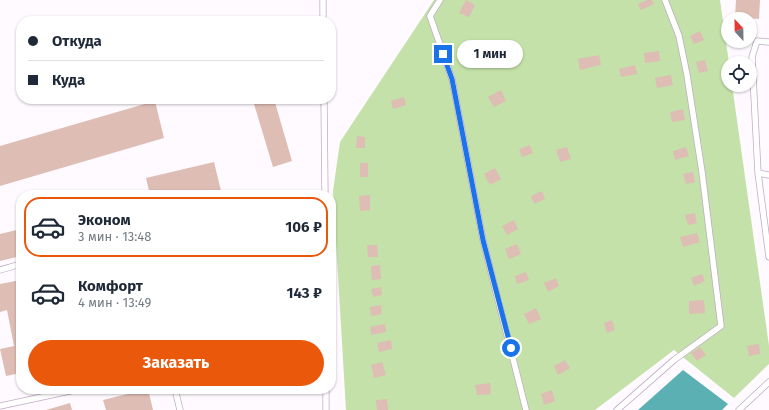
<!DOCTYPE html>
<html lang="ru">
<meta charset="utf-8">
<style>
body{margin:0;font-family:"Fira Sans",sans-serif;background:#f6f6f7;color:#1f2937;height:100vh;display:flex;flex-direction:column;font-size:15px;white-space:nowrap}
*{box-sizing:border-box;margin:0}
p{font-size:13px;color:#747a83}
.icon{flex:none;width:22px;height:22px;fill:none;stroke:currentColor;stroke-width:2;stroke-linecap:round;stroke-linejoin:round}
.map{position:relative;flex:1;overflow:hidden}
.sheet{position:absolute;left:16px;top:190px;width:320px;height:204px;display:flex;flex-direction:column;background:#fff;border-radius:16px;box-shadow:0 1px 3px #0004}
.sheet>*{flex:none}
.top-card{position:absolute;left:16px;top:16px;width:320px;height:88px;border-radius:16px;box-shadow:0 1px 3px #0004;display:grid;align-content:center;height:88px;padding:0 12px;background:#fff}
.needle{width:26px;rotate:338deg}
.controls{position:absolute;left:721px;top:12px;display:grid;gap:8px}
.controls a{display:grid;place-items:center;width:36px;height:36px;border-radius:50%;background:#fff;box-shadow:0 1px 3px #0004;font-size:20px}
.end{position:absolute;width:18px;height:18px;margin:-9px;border:5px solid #1a73e8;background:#fff;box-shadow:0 0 0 2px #fff}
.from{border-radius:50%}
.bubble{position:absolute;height:28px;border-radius:14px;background:#fff;box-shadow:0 1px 3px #0004;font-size:13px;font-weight:700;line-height:28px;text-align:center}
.top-card b{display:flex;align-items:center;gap:14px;height:38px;font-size:15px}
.top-card b+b{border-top:1px solid #e0e1e3}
.top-card i{width:10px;height:10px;background:#1f2937}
ul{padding:7px 0 0;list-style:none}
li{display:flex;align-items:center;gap:12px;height:60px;margin:0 8px 6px;padding:0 4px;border:2px solid transparent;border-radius:16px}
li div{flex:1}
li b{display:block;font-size:15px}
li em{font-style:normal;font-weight:700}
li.active{border-color:#ea580c}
li>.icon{width:36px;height:36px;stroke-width:1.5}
.action{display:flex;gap:8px;margin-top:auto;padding:8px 12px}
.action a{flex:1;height:46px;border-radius:24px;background:#ea580c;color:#fff;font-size:16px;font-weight:700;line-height:46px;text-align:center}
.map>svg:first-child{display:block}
.green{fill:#c3e1a8}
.water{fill:#5bb0b4}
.building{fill:#debdb4}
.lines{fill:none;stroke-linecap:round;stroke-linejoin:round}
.service-casing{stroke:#bfacc4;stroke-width:7}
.service{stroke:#fff;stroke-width:5.5}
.route{stroke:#1a73e8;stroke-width:5}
</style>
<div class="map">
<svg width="769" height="410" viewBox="0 0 769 410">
<rect width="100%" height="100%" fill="#fefaff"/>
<!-- green -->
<path class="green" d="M434 0H720L729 63 728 85H732L769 346V364L734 398 674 350 595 410H346L333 191 340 142Z"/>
<!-- water -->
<path class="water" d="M683 370 728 404 722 410H638Z"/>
<!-- building -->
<path class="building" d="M466 0 475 5 469 17 459 13Z
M647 0H652L654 4 641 10 638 4Z
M736 0H760L759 19 735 17Z
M700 31 704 40 694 44 690 36Z
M487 48 489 59 475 61 473 51Z
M659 51 660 61 645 63 644 53Z
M599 55 601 65 580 70 578 59Z
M705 60 708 71 699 73 696 62Z
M635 65 637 74 621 77 619 69Z
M671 75 673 85 657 88 655 78Z
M501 90 506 101 494 107 488 97Z
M404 97 406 105 393 109 391 101Z
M274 99 292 161 273 167 254 104Z
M155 101 164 138 0 186V146Z
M683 109 685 120 672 122 670 112Z
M357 136 365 137V148H356Z
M530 145 533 153 522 157 519 149Z
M567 147 571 159 560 162 556 150Z
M686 147 689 156 675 160 673 151Z
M214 162 222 195H150L146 178Z
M360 163H368V177H360Z
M495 168 501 179 490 185 484 174Z
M693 172 695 182 686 184 683 174Z
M542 191 545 199 534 204 531 196Z
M370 195V210L360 211 359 196Z
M695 213 697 223 688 225 685 215Z
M514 220 518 229 507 235 502 226Z
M21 229V256L0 261V234Z
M697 233 700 242 683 247 680 237Z
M517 244 521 254 509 259 505 249Z
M367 245H377L378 257H368Z
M380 265 381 279 372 280 371 266Z
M526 272 529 280 517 284 515 276Z
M702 274 705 281 694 286 691 278Z
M556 278 559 286 548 292 544 283Z
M21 280V373L6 376 0 349 14 346 7 310 0 312V284Z
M381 287 382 295 373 297 371 289Z
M704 300 705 313 689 314V301Z
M381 305 382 314 371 316 370 307Z
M536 308 541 319 529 324 524 314Z
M612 320 615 330 607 333 604 323Z
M385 324 386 332 371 335 370 327Z
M391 340 392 349 379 352 377 343Z
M759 344 760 354 749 356 747 346Z
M700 347 706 355 697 361 691 353Z
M565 360 570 368 558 375 554 366Z
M382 362 386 375 374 378 371 365Z
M490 383 491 394 477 395 475 385Z
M148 389 153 410H106L103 400Z
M552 390 555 401 544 405 541 394Z
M387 399 388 410H377L376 400Z
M70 403 72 410H46Z"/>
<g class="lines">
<defs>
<path id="service" d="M323 0V21
M440 0 430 16 452 79 483 240 526 410
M769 42 757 41 752 57 758 173 769 257
M324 99 325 195
M758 173 769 175
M314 195 325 193
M0 270 21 264
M175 389 180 410
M326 389V410
M0 406 79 389
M617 410 674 360 721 326 702 172 687 75 679 36 665 0
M739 410 769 382"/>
</defs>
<!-- service casing -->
<use href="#service" class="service-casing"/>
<!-- service -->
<use href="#service" class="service"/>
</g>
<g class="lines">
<!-- route -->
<path class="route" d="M443 54 452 79 483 240 511 348"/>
</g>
</svg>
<div class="controls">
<a><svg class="needle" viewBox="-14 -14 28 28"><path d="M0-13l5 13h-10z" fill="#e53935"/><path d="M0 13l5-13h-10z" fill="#747a83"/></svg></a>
<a><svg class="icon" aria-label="locate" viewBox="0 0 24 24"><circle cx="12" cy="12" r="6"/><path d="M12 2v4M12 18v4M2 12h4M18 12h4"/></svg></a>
</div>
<i class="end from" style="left:511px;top:348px"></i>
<i class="end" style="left:443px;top:54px"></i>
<div class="bubble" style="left:457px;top:40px;width:66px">1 мин</div>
<div class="top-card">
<b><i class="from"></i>Откуда</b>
<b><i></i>Куда</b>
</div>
<section class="sheet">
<ul>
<li class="active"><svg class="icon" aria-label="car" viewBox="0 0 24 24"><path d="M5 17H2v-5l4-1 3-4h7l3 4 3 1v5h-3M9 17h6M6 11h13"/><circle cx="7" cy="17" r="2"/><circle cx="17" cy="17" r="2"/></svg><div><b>Эконом</b><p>3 мин · 13:48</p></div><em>106 ₽</em></li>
<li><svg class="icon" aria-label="car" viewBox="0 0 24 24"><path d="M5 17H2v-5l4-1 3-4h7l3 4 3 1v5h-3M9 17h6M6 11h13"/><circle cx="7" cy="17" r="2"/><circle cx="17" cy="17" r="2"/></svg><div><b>Комфорт</b><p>4 мин · 13:49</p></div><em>143 ₽</em></li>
</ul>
<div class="action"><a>Заказать</a></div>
</section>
</div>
